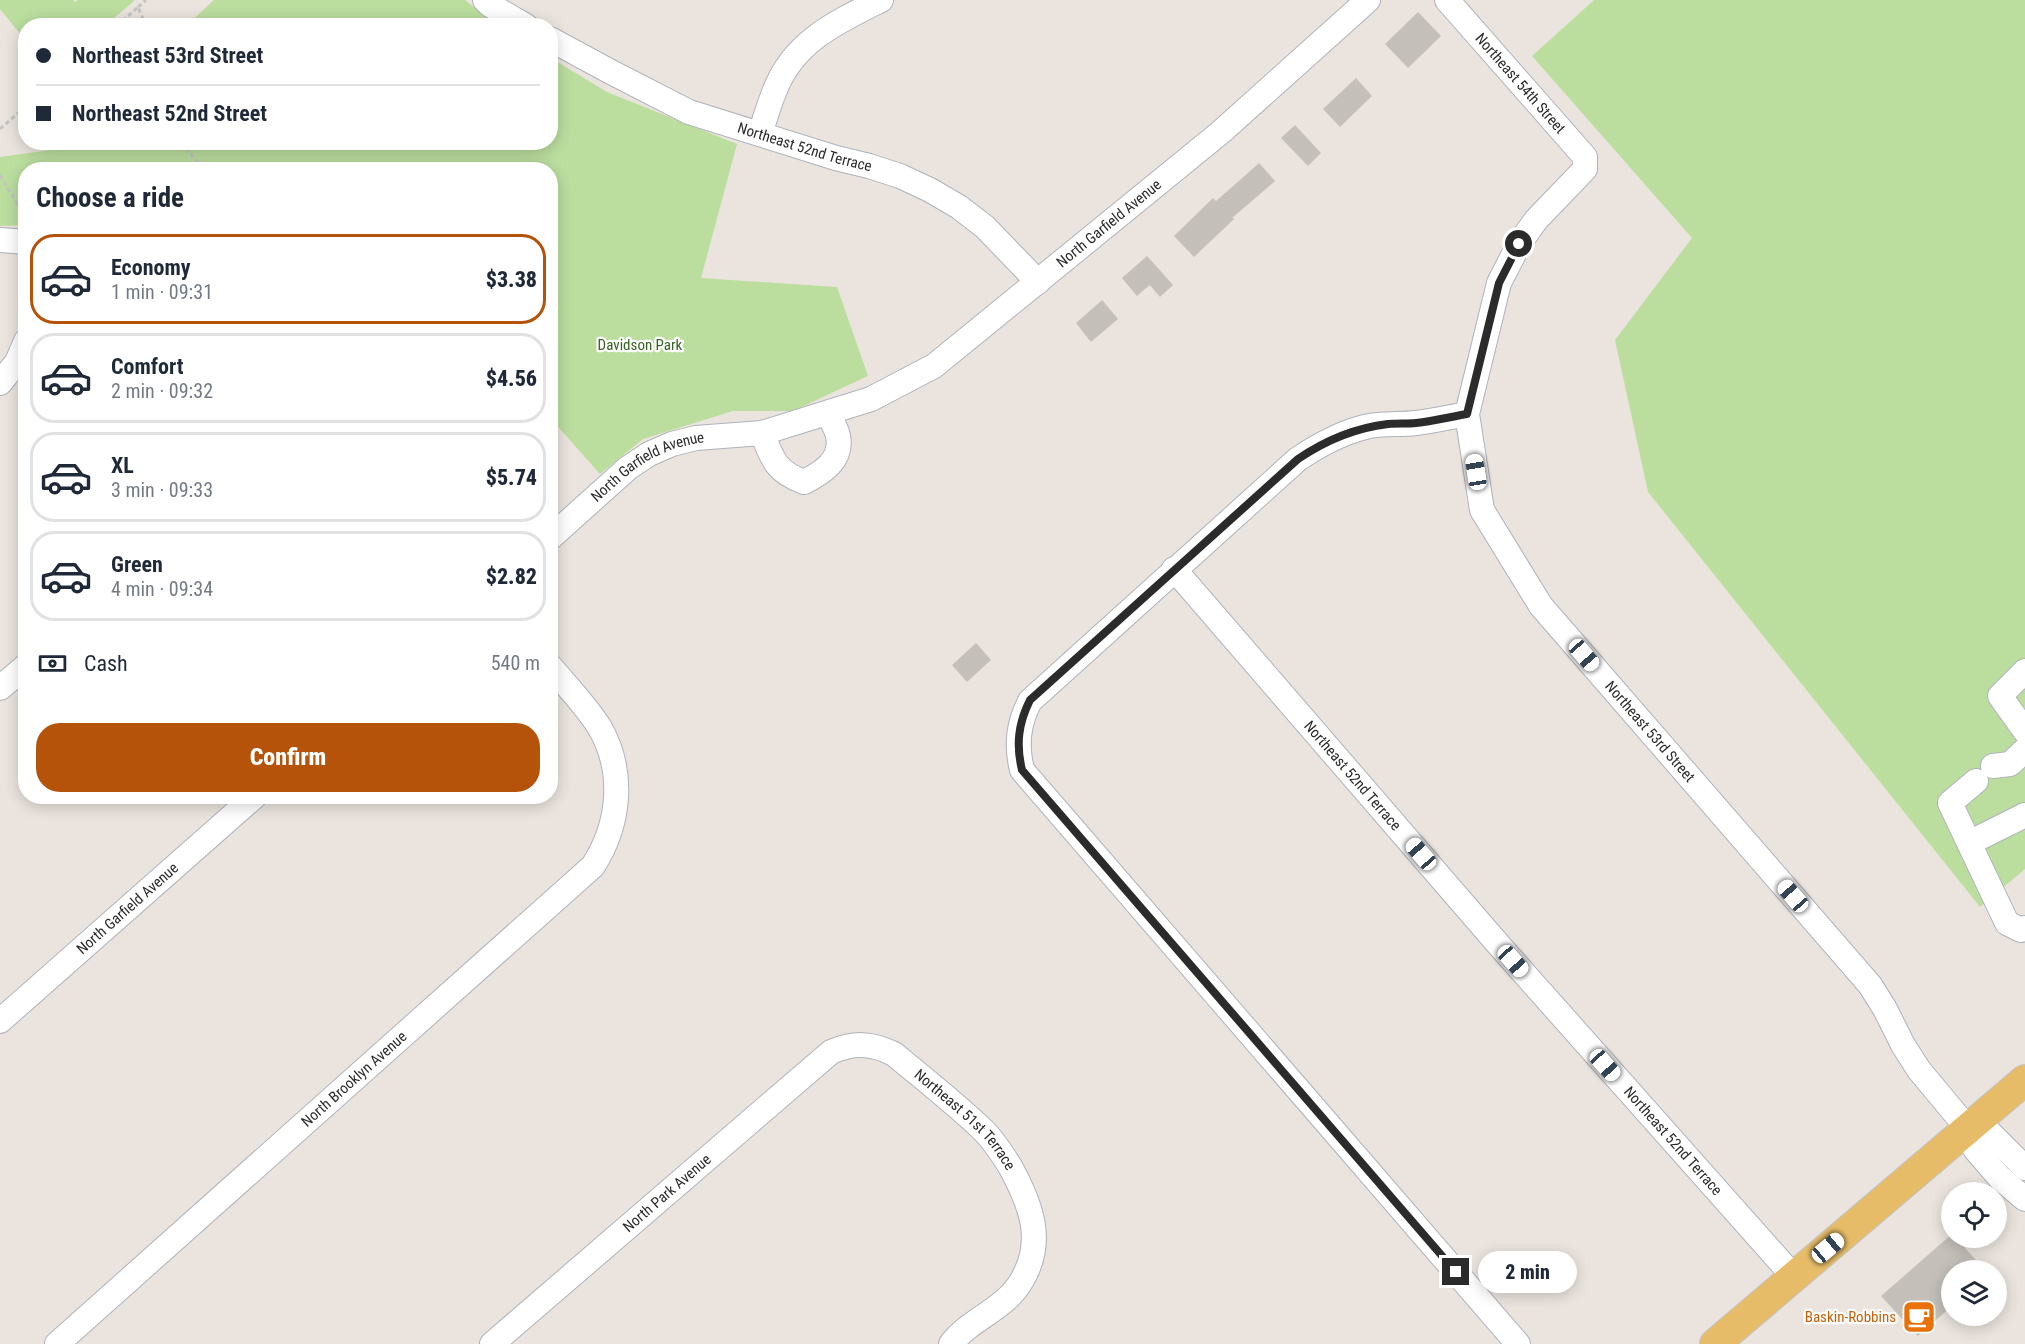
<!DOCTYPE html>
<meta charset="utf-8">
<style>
body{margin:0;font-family:"Roboto Condensed",sans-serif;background:#f2f2f3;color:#1f2937;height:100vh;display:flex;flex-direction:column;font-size:22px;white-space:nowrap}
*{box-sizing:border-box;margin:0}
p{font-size:20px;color:#747a83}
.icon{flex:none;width:33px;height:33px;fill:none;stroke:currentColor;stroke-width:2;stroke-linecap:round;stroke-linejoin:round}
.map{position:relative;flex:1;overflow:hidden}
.details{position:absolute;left:18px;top:162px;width:540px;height:642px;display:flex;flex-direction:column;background:#fff;border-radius:24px;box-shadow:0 3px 15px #0003}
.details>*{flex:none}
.top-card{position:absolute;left:18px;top:18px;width:540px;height:132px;border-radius:24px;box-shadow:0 3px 15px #0003;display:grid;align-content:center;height:132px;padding:0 18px;background:#fff}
.tools{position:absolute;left:1941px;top:1182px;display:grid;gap:12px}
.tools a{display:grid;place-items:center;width:66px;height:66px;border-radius:50%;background:#fff;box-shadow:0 3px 15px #0003;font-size:30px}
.end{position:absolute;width:27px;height:27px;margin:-14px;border:8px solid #2b2b2b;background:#fff;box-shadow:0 0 0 3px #fff}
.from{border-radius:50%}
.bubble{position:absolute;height:42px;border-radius:21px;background:#fff;box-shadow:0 3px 15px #0003;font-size:20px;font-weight:800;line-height:42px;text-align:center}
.car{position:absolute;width:18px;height:36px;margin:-18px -9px;border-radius:8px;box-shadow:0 0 4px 2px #0007;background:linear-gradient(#fff 24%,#345 0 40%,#fff 0 76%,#345 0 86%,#fff 0)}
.top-card b{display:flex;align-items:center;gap:21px;height:57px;font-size:22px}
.top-card b+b{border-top:2px solid #e0e1e3}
.top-card i{width:15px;height:15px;background:#1f2937}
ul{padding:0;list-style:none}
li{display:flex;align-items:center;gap:18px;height:90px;margin:0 12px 9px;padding:0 6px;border:3px solid #e0e1e3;border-radius:24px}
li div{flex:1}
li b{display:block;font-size:22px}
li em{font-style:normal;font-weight:800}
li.on{border-color:#b45309}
li>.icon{width:54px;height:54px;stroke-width:1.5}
h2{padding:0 18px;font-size:27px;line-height:72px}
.pay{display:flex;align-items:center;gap:15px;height:66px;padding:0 18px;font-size:22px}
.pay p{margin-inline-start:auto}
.action{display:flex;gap:12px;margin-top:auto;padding:12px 18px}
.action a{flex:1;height:69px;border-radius:24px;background:#b45309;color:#fff;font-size:24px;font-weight:800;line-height:69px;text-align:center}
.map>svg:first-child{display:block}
.green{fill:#bbde9f}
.building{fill:#c4bfb9;stroke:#c7c0b8;stroke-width:1.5}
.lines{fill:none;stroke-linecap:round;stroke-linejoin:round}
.minor-casing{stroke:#aeb2ba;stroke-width:26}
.major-casing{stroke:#c4c4c4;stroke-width:32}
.path{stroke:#c4c4c4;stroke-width:3;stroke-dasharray:4.5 3;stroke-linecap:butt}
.minor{stroke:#fff;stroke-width:24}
.major{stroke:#e6bc69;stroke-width:30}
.route{stroke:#2b2b2b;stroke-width:8}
.labels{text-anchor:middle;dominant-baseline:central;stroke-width:4.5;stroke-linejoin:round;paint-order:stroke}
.street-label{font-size:15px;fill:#2b2b2b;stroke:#fff}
.park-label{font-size:15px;fill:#356320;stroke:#fff}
.food-label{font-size:15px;fill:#c56008;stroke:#fff;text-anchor:end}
</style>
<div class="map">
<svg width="2025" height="1344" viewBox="0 0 2025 1344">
<rect width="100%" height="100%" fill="#ebe4de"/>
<!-- green -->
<path class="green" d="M0 0H73L75 2 78 0H135L106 25 26 26 25 40 0 9Z
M214 0H465L497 25 186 26Z
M1594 0H2025V869L1980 907 1648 492 1615 340 1692 238 1532 56Z
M551 58 607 92 737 144 701 278 837 287 868 376 793 411H733L643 439 600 474 551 419 550 170H26L25 225 0 226V157L51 150 60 142H550Z"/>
<!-- building -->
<path class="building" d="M1418 13 1440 36 1408 67 1386 44Z
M1356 79 1371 96 1340 126 1324 109Z
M1295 126 1320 153 1308 165 1282 138Z
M1259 164 1274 181 1231 218 1233 219 1194 256 1175 236 1213 199 1216 202Z
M1147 257 1172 285 1160 296 1150 284 1137 295 1123 278Z
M1102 301 1117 319 1091 341 1077 323Z
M976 644 990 660 967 681 953 665Z
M1952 1235V1238H1955L1984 1270H1952V1305L1918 1335 1882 1296Z"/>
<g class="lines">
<defs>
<g id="minor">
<path d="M485 0 490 5 526 26"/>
<path id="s1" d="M1447 0 1585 157V169L1536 220 1519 244 1499 283 1467 414 1482 510 1541 606 1870 985 1885 1009 1903 1045 1919 1070 1968 1129 1975 1149 1999 1177 2025 1199"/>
<path id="s2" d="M550 39 611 72 689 112 836 158 869 166 900 176 930 190 959 207 985 227 1038 282"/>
<path d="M760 134C765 119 769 104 775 90 794 41 837 22 881 0"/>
<path d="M0 240 26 242"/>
<path d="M0 383 17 362 26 341"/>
<path d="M1467 414C1450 417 1433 421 1416 423 1399 425 1382 423 1365 427 1340 433 1319 445 1298 459L1030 701C1018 724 1016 745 1022 770L1518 1344"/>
<path d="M762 433C773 460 775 471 804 482 822 473 843 460 838 436 837 429 831 420 828 414"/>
<path id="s3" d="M550 538 628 468 649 454 672 444 696 438 762 433 871 399 934 366 1221 132 1368 0"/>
<path id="s4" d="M1174 569 1498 944 1794 1277"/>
<path d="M2025 671 2000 696 2025 731"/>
<path d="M0 688 26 666"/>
<path d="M1993 766 2010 764 2025 750"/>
<path d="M1976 781 1950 803 2007 923 2021 930 2025 928"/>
<path d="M1969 843 2025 815"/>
<path id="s5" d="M0 1021 255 796"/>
<path d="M1968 1129 1990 1133 2025 1168"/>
<path id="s6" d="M57 1344 593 866C620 824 625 772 600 728 588 708 566 685 550 666"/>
<path id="s7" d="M492 1344 831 1052C854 1042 872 1043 894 1054 924 1079 956 1104 984 1131 995 1142 1003 1155 1011 1168 1031 1205 1045 1241 1022 1280 1005 1310 971 1318 951 1344"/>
</g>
<path id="major" d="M1715 1344 2025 1080"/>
</defs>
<!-- minor casing -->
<use href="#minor" class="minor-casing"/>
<!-- major casing -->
<use href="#major" class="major-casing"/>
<!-- path -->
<path class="path" d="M138 7 146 0
M117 26 138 7 146 26
M0 129 26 106
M181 142 200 165
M188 170 200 165 201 170
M0 175 26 218"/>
<!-- minor -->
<use href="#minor" class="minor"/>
<!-- major -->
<use href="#major" class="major"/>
</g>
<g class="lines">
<!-- route -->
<path class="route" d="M1456 1272 1022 770C1016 745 1018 724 1030 700L1298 459C1326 440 1354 428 1388 424 1398 423 1407 424 1416 423 1433 421 1450 417 1467 414L1499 283 1519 244"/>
</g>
<!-- icons -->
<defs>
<symbol id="cafe-square" viewBox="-11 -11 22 22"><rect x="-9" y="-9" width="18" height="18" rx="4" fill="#e8710a" stroke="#fff"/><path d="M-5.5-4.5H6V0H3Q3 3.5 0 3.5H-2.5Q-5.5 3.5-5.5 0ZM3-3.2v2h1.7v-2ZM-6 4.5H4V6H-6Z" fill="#fff"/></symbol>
</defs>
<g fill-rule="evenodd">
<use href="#cafe-square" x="1900" y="1298" width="38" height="38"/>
</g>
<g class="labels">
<!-- street labels -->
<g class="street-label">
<text stroke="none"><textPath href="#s1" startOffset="111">Northeast 54th Street</textPath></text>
<text stroke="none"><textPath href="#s2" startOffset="278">Northeast 52nd Terrace</textPath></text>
<text stroke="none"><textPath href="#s3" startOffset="657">North Garfield Avenue</textPath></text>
<text stroke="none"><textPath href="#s3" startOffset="123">North Garfield Avenue</textPath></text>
<text stroke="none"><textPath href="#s1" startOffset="876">Northeast 53rd Street</textPath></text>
<text stroke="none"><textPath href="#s4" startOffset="273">Northeast 52nd Terrace</textPath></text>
<text stroke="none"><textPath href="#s5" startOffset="170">North Garfield Avenue</textPath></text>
<text stroke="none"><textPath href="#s6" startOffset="398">North Brooklyn Avenue</textPath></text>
<text stroke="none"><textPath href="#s7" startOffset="610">Northeast 51st Terrace</textPath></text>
<text stroke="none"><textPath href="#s4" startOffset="759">Northeast 52nd Terrace</textPath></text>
<text stroke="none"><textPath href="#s7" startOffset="231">North Park Avenue</textPath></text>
</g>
<!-- park labels -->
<g class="park-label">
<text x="640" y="345">Davidson Park</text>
</g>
<!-- food labels -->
<g class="food-label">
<text x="1896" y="1317">Baskin-Robbins</text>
</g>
</g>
</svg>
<div class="tools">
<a><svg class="icon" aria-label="locate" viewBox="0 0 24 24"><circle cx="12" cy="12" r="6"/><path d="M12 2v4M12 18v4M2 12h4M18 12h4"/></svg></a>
<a><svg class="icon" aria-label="layers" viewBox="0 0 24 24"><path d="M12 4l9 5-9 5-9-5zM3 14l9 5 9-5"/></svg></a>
</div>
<i class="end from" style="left:1519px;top:244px"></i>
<i class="end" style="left:1456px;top:1272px"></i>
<div class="bubble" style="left:1478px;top:1251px;width:99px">2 min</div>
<i class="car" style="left:1476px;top:472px;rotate:351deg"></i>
<i class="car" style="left:1584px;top:655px;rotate:139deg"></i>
<i class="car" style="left:1421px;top:854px;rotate:319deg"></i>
<i class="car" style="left:1793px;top:896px;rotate:319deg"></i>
<i class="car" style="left:1513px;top:961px;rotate:138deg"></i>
<i class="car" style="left:1605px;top:1065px;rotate:138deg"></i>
<i class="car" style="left:1828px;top:1248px;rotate:50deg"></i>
<div class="top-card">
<b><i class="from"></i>Northeast 53rd Street</b>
<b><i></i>Northeast 52nd Street</b>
</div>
<section class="details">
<h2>Choose a ride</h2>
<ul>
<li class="on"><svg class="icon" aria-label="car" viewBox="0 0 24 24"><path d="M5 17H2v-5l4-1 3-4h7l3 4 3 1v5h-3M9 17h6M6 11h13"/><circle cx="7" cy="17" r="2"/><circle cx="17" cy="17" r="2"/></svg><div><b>Economy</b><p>1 min · 09:31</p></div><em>$3.38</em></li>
<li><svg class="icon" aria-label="car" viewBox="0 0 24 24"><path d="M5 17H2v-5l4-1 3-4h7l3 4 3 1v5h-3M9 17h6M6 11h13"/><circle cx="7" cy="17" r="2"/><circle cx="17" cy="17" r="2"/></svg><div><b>Comfort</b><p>2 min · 09:32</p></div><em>$4.56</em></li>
<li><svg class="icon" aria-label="car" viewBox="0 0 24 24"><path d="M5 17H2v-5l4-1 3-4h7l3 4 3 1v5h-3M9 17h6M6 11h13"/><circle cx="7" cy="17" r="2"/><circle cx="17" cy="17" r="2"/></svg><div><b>XL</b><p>3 min · 09:33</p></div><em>$5.74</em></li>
<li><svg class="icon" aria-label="car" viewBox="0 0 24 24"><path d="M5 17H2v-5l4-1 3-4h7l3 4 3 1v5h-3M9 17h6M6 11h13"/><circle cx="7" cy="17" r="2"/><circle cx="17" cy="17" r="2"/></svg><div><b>Green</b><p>4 min · 09:34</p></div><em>$2.82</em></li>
</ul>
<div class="pay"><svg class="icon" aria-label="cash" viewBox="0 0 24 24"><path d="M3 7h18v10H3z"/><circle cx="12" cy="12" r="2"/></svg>Cash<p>540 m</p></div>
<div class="action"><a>Confirm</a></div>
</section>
</div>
